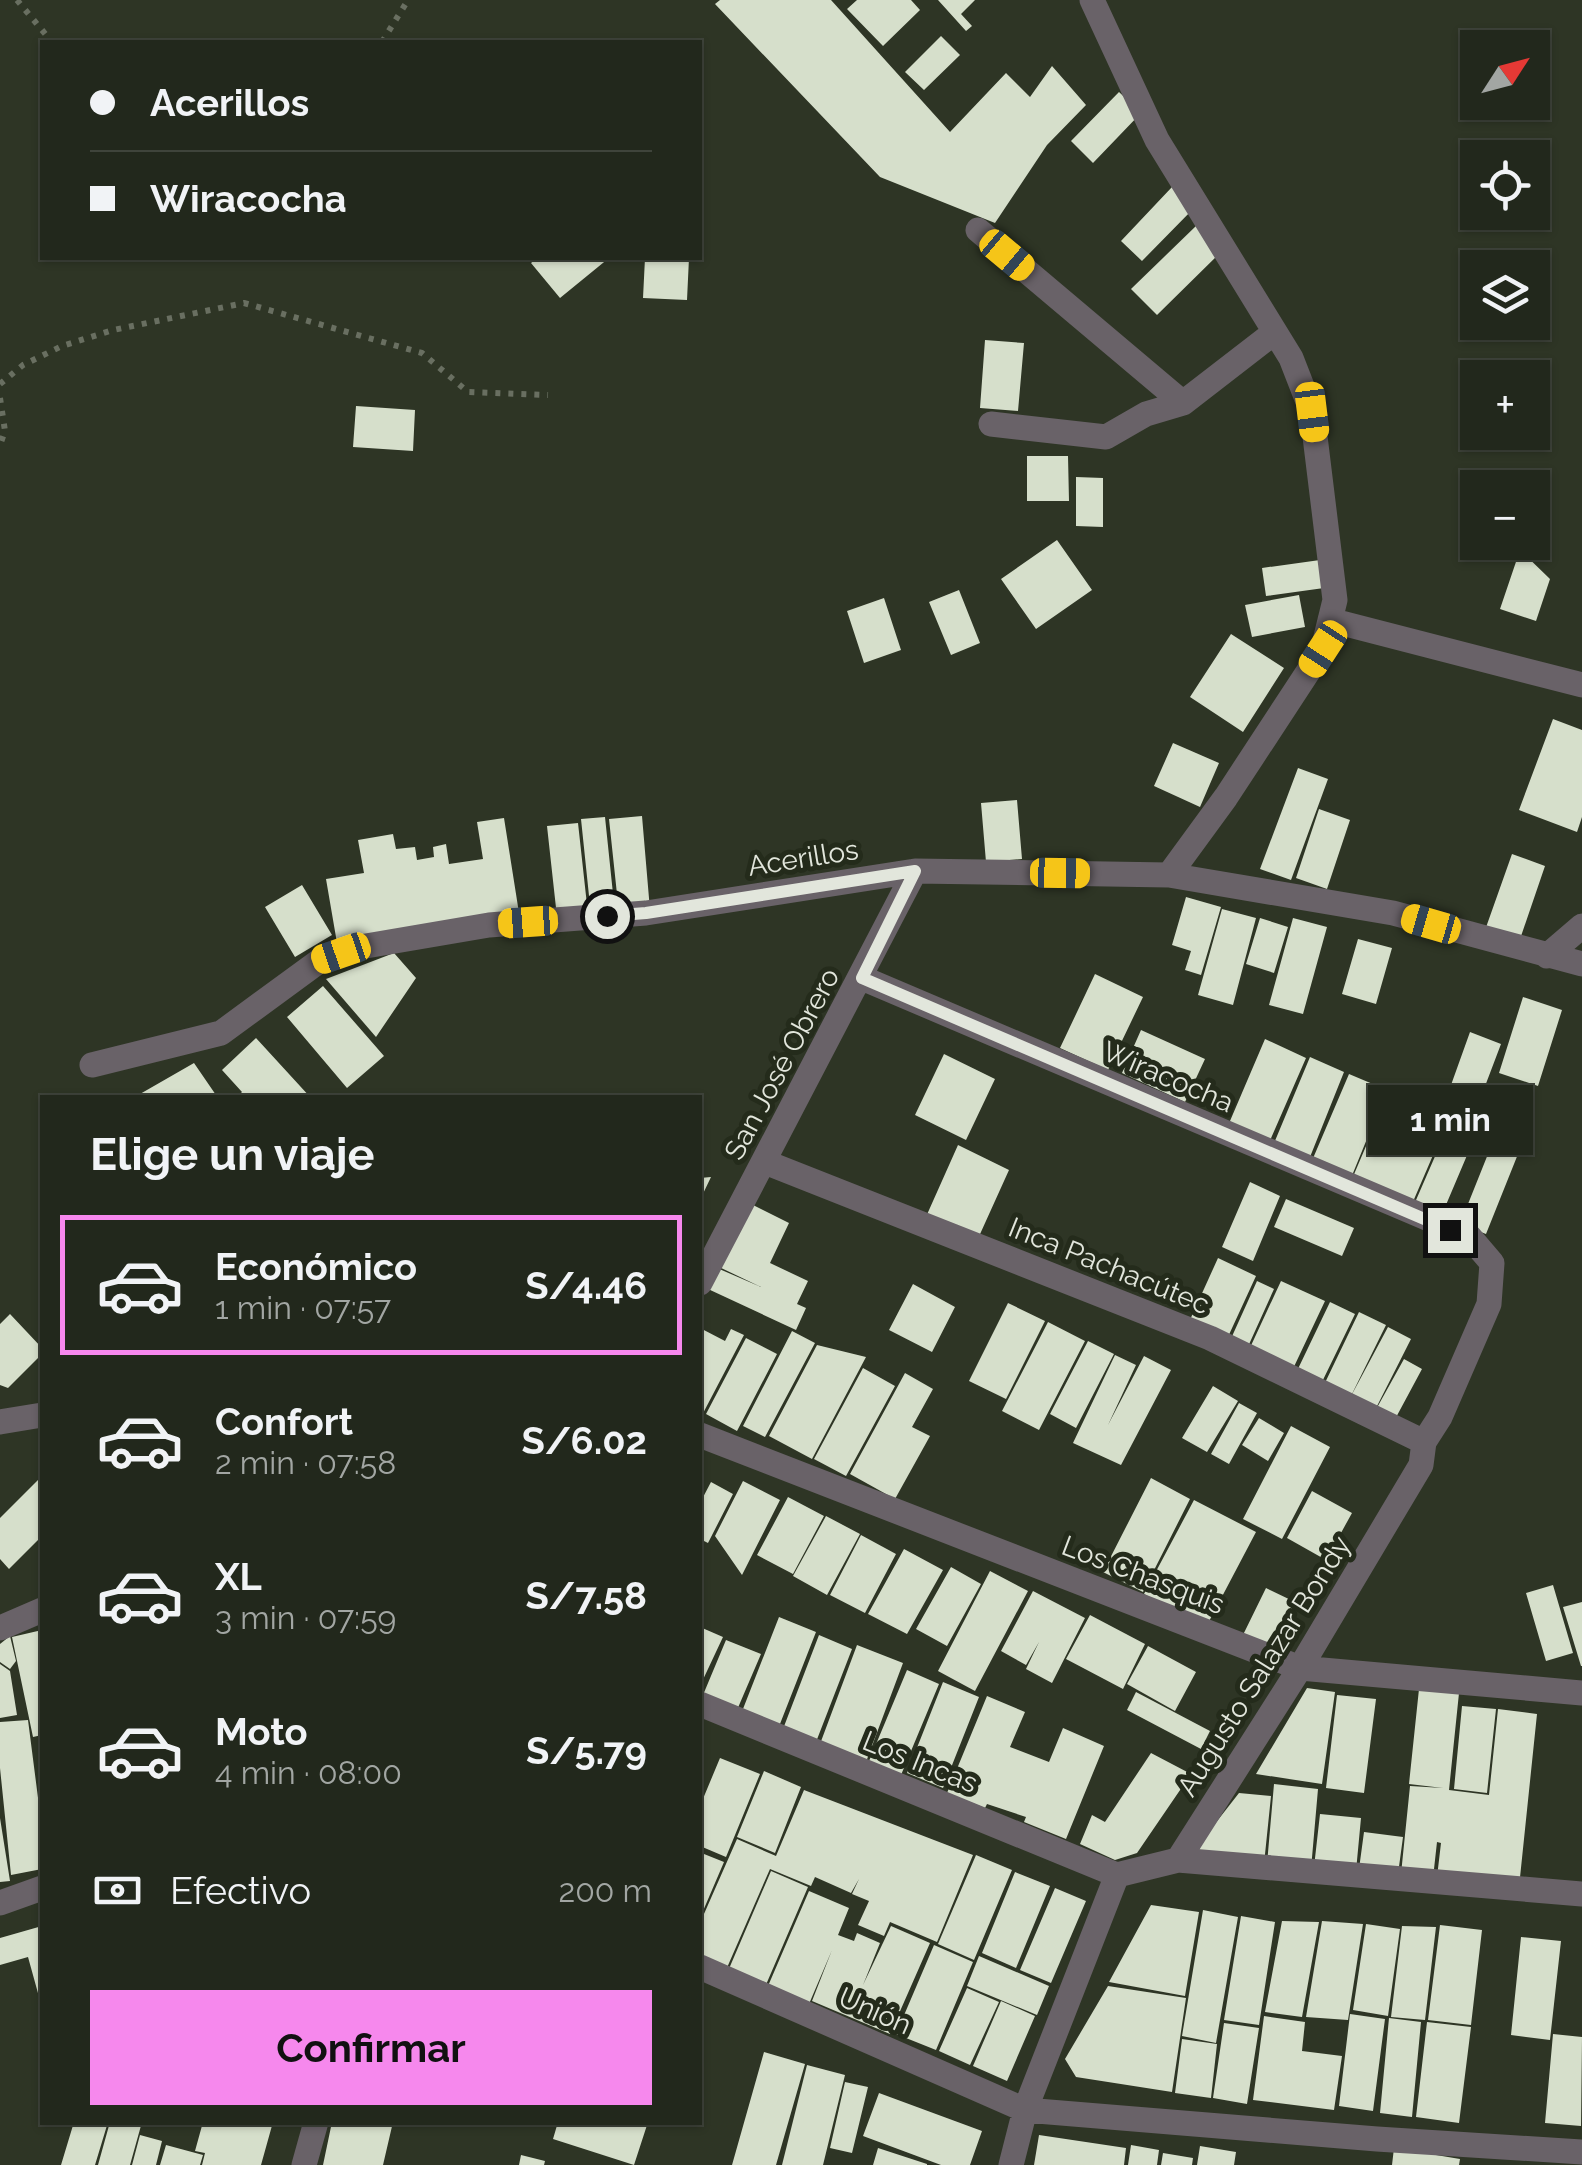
<!DOCTYPE html>
<html lang="es">
<meta charset="utf-8">
<style>
body{margin:0;font-family:Raleway,sans-serif;background:#2e3429;color:#f1f3f6;height:100vh;display:flex;flex-direction:column;font-size:38px;white-space:nowrap}
*{box-sizing:border-box;margin:0}
p{font-size:32px;color:#a2a6a3}
.icon{flex:none;width:55px;height:55px;fill:none;stroke:currentColor;stroke-width:2;stroke-linecap:round;stroke-linejoin:round}
.map{position:relative;flex:1;overflow:hidden}
.sheet{position:absolute;left:40px;top:1095px;width:662px;height:1030px;display:flex;flex-direction:column;background:#22281c;border-radius:0px;box-shadow:0 2px 8px #0004,0 0 0 2px #3f443b}
.sheet>*{flex:none}
.banner{position:absolute;left:40px;top:40px;width:662px;height:220px;border-radius:0px;box-shadow:0 2px 8px #0004,0 0 0 2px #3f443b;display:grid;align-content:center;height:220px;padding:0 50px;background:#22281c}
.needle{width:65px;rotate:54deg}
.fabs{position:absolute;left:1460px;top:30px;display:grid;gap:20px}
.fabs a{display:grid;place-items:center;width:90px;height:90px;border-radius:0px;background:#22281c;box-shadow:0 2px 8px #0004,0 0 0 2px #3f443b;font-size:50px}
.end{position:absolute;width:45px;height:45px;margin:-22px;border:12px solid #e2e6dc;background:#111;box-shadow:0 0 0 5px #111}
.from{border-radius:50%}
.bubble{position:absolute;height:70px;border-radius:0px;background:#22281c;box-shadow:0 2px 8px #0004,0 0 0 2px #3f443b;font-size:32px;font-weight:700;line-height:70px;text-align:center}
.car{position:absolute;width:30px;height:60px;margin:-30px -15px;border-radius:12px;box-shadow:0 0 8px 2px #0007;background:linear-gradient(#f5c518 24%,#345 0 40%,#f5c518 0 76%,#345 0 86%,#f5c518 0)}
.banner b{display:flex;align-items:center;gap:35px;height:95px;font-size:38px}
.banner b+b{border-top:2px solid #3f443b}
.banner i{width:25px;height:25px;background:#f1f3f6}
ul{padding:0;list-style:none}
li{display:flex;align-items:center;gap:30px;height:140px;margin:0 20px 15px;padding:0 30px;border:5px solid transparent;border-radius:0px}
li div{flex:1}
li b{display:block;font-size:38px}
li em{font-style:normal;font-weight:700}
li.active{border-color:#f688ed}
li>.icon{width:90px;height:90px;stroke-width:1.5}
h2{padding:0 50px;font-size:45px;line-height:120px}
.pay{display:flex;align-items:center;gap:25px;height:110px;padding:0 50px;font-size:38px}
.pay p{margin-inline-start:auto}
.primary-button{display:flex;gap:20px;margin-top:auto;padding:20px 50px}
.primary-button a{flex:1;height:115px;border-radius:0px;background:#f688ed;color:#111;font-size:40px;font-weight:700;line-height:115px;text-align:center}
.map>svg:first-child{display:block}
.building{fill:#d6dfcb}
.lines{fill:none;stroke-linecap:round;stroke-linejoin:round}
.path{stroke:#696f61;stroke-width:6;stroke-dasharray:5 8;stroke-linecap:butt}
.minor{stroke:#696268;stroke-width:25}
.route{stroke:#e2e6dc;stroke-width:12}
.labels{text-anchor:middle;dominant-baseline:central;stroke-width:10;stroke-linejoin:round;paint-order:stroke}
.street-label{font-size:28px;fill:#e2e6dc;stroke:#242b1b}
</style>
<div class="map">
<svg width="1582" height="2165" viewBox="0 0 1582 2165">
<rect width="100%" height="100%" fill="#2e3525"/>
<!-- building -->
<path class="building" d="M720 0H831L950 132 1006 73 1030 97 1052 66 1086 105 1047 145 995 223 880 177 715 4Z
M857 0H911L920 10 883 46 847 9Z
M938 0H975L961 14 972 26 966 31Z
M941 36 960 55 924 90 905 72Z
M1119 92 1141 113 1093 163 1071 141Z
M1172 187 1194 208 1142 261 1121 241Z
M1197 225 1222 251 1157 315 1131 289Z
M537 258H609L560 298 531 263Z
M645 258H689L687 300 643 298Z
M985 340 1024 343 1018 411 980 408Z
M356 406 415 410 413 451 353 447Z
M1027 456H1068L1069 501H1027Z
M1076 477 1103 478V527L1076 526Z
M1057 540 1092 590 1036 629 1001 579Z
M1520 550 1550 579 1536 621 1500 609Z
M1320 560 1324 588 1266 596 1262 568Z
M959 590 980 643 951 655 929 602Z
M1299 595 1305 627 1252 637 1245 605Z
M884 598 901 650 864 663 847 611Z
M1231 634 1284 668 1243 732 1190 697Z
M1553 719 1582 730V817L1577 832 1519 810Z
M1173 743 1219 763 1200 807 1154 786Z
M1298 768 1328 779 1291 880 1260 869Z
M1017 800 1022 859 986 862 981 803Z
M1319 809 1350 820 1327 889 1296 878Z
M642 816 650 910 619 913 609 819Z
M605 817 615 913 591 915 581 819Z
M504 818 519 913 337 943 326 879 364 873 358 840 393 834 396 849 415 847 417 860 434 857 433 847 446 844 449 864 483 859 477 822Z
M578 823 588 914 557 917 547 826Z
M1512 854 1545 866 1518 945 1484 933Z
M302 885 332 935 295 957 265 907Z
M1186 897 1221 907 1201 975 1185 970 1191 951 1172 945Z
M1222 909 1256 918 1233 1005 1198 995Z
M1260 918 1288 927 1274 973 1246 964Z
M1293 918 1327 927 1303 1014 1269 1005Z
M1358 939 1392 948 1376 1004 1342 994Z
M394 953 416 978 376 1037 326 979Z
M1095 974 1143 997 1108 1070 1060 1048Z
M323 986 384 1056 347 1088 287 1017Z
M1523 997 1562 1010 1538 1086 1499 1073Z
M1141 1030 1205 1059 1185 1102 1122 1073Z
M1470 1032 1501 1044 1476 1110 1446 1099Z
M256 1038 311 1098H236L242 1092 222 1070Z
M1265 1039 1306 1058 1268 1145 1227 1128Z
M944 1054 995 1079 966 1140 915 1115Z
M1310 1057 1344 1072 1308 1162 1272 1148Z
M194 1063 218 1098H129V1095L140 1094Z
M1349 1074 1387 1090 1351 1178 1311 1163Z
M1389 1092 1449 1118 1412 1204 1352 1179Z
M1456 1108 1482 1120 1440 1219 1413 1207Z
M1498 1129 1524 1139 1486 1234 1460 1224Z
M958 1145 1009 1170 976 1243 925 1219Z
M711 1177 700 1200V1178Z
M1250 1182 1280 1196 1253 1261 1222 1247Z
M1286 1199 1354 1228 1342 1256 1274 1227Z
M747 1202 789 1223 770 1263 808 1281 797 1304 806 1308 796 1330 708 1289 717 1268 761 1287 717 1266Z
M1218 1258 1256 1276 1227 1339 1189 1322Z
M1257 1281 1274 1289 1246 1351 1229 1343Z
M1281 1281 1325 1301 1291 1373 1248 1352Z
M913 1284 955 1307 932 1352 889 1330Z
M1330 1302 1355 1314 1321 1384 1296 1373Z
M1008 1303 1045 1321 1006 1399 969 1381Z
M1359 1312 1386 1325 1350 1398 1388 1327 1411 1339 1373 1414 1322 1389Z
M10 1314 42 1348V1354L8 1388 0 1385V1324Z
M1048 1322 1085 1341 1039 1430 1002 1411Z
M700 1328 725 1341 731 1329 744 1335 700 1419Z
M792 1331 815 1343 765 1437 743 1426Z
M746 1338 777 1354 737 1431 706 1414Z
M1088 1341 1114 1354 1076 1428 1050 1414Z
M817 1345 866 1357 812 1459 769 1436Z
M1115 1355 1136 1365 1108 1425 1144 1356 1171 1370 1121 1465 1073 1443Z
M1404 1359 1422 1369 1393 1423 1374 1413Z
M863 1368 895 1386 846 1476 814 1459Z
M905 1373 933 1389 912 1427 930 1436 895 1499 850 1474Z
M1213 1386 1238 1401 1207 1452 1182 1438Z
M1239 1403 1257 1413 1229 1464 1211 1454Z
M1259 1418 1284 1433 1268 1461 1242 1445Z
M1291 1426 1330 1447 1282 1539 1243 1519Z
M42 1476V1536L9 1569 0 1559V1518Z
M1151 1478 1190 1499 1143 1592 1103 1572Z
M743 1481 780 1500 742 1575 715 1536Z
M711 1482 733 1494 708 1543 700 1539V1503Z
M1312 1491 1352 1513 1326 1560 1287 1538Z
M788 1497 824 1516 793 1574 757 1555Z
M1194 1500 1256 1532 1206 1627 1144 1594Z
M826 1516 860 1534 827 1595 793 1576Z
M861 1535 896 1554 865 1613 830 1595Z
M904 1549 943 1570 907 1634 868 1614Z
M951 1567 981 1584 947 1646 916 1629Z
M990 1571 1028 1591 975 1691 938 1671Z
M1553 1585 1573 1653 1546 1661 1526 1593Z
M1266 1588 1295 1602 1271 1653 1241 1639Z
M1033 1591 1085 1618 1052 1683 1026 1669 1039 1642 1026 1665 1001 1651Z
M1582 1602V1666H1581L1563 1607Z
M1090 1615 1145 1644 1123 1689 1066 1659Z
M779 1617 816 1632 778 1729 741 1714Z
M700 1627 723 1637 700 1686Z
M42 1630V1735L33 1737 12 1637Z
M819 1635 852 1649 816 1742 783 1729Z
M10 1636 16 1661 10 1669 0 1662V1644Z
M726 1640 761 1654 737 1710 703 1695Z
M857 1645 903 1663 866 1762 820 1744Z
M1148 1646 1196 1672 1175 1711 1127 1684Z
M0 1664 10 1671 17 1715 0 1718Z
M907 1670 939 1684 901 1775 869 1761Z
M943 1682 979 1697 943 1788 907 1773Z
M1307 1688 1335 1692 1322 1784 1256 1774Z
M1419 1689 1459 1693 1449 1790 1489 1795 1498 1709 1537 1714 1519 1887 1437 1877 1441 1843 1437 1842 1433 1878 1401 1874 1410 1786 1443 1788 1409 1784Z
M1136 1692 1210 1731 1201 1749 1127 1710Z
M1337 1695 1376 1699 1364 1793 1326 1788Z
M987 1696 1025 1712 1010 1747 1049 1762 1063 1728 1104 1746 1066 1839 1024 1822 1026 1817 987 1804 985 1808 947 1793Z
M1462 1706 1496 1709 1487 1793 1454 1789Z
M28 1720 42 1829V1869L11 1875 0 1768V1722Z
M1151 1753 1191 1774 1137 1853 1115 1860 1080 1844 1092 1815 1105 1822Z
M720 1758 760 1774 726 1857 700 1846V1806Z
M764 1771 801 1787 775 1853 737 1837Z
M1274 1784 1318 1789 1311 1869 1267 1864Z
M804 1790 973 1855 937 1942 890 1922 884 1936 858 1925 869 1901 852 1894 859 1879 851 1893 815 1877 811 1886 770 1869 726 1970 700 1958V1923L737 1839 776 1856Z
M1239 1793 1271 1796 1264 1864 1189 1857Z
M1320 1814 1361 1818 1356 1871 1314 1867Z
M0 1818 10 1881 0 1882Z
M1364 1832 1403 1837 1398 1874 1359 1869Z
M704 1854 724 1862 700 1918V1864Z
M976 1855 1012 1870 974 1960 938 1944Z
M771 1871 808 1887 765 1987 728 1971Z
M1015 1872 1050 1886 1016 1968 982 1953Z
M1055 1888 1086 1901 1051 1983 1020 1970Z
M809 1891 849 1908 838 1935 854 1941 857 1933 880 1943 863 1985 891 1926 930 1943 890 2034 812 2001 832 1950 809 2004 768 1986Z
M1151 1905 1199 1912 1185 1996 1109 1982Z
M1203 1910 1238 1917 1216 2043 1182 2036Z
M1241 1916 1275 1922 1259 2025 1224 2020Z
M1282 1921 1319 1922 1302 2017 1265 2012Z
M1322 1921 1363 1924 1348 2020 1306 2017Z
M1366 1924 1400 1929 1388 2016 1353 2010Z
M1440 1925 1482 1930 1471 2025 1428 2020Z
M42 1926V2004H41L28 1957 0 1965V1938Z
M1402 1926 1436 1927 1425 2020 1391 2017Z
M1521 1937 1561 1941 1550 2040 1511 2035Z
M934 1945 973 1962 936 2050 896 2034Z
M979 1956 1049 1986 1037 2015 967 1986Z
M1108 1986 1186 1998 1172 2092 1076 2077 1065 2059Z
M967 1988 999 2002 970 2065 939 2051Z
M1001 2001 1035 2016 1007 2081 973 2066Z
M1350 2014 1385 2019 1373 2111 1339 2106Z
M1264 2016 1305 2022 1302 2051 1342 2056 1334 2110 1253 2100Z
M1389 2018 1421 2022 1412 2117 1380 2113Z
M1427 2022 1471 2027 1459 2123 1416 2117Z
M1224 2023 1259 2028 1247 2104 1213 2098Z
M1553 2034 1582 2037 1581 2126 1545 2123Z
M1182 2039 1217 2044 1211 2098 1175 2093Z
M764 2052 805 2064 776 2165H732Z
M807 2065 845 2075 823 2165H782Z
M845 2082 868 2087 852 2153 830 2148Z
M879 2093 982 2131 970 2165H941L863 2136Z
M74 2122H108L95 2165H61Z
M110 2122H142L130 2165H98Z
M203 2122H273L261 2165H202L205 2153 195 2151Z
M332 2122H393L383 2165H323Z
M558 2122H648L634 2165 553 2139Z
M140 2135 162 2141 156 2165H132Z
M1039 2135 1126 2148 1124 2165H1034Z
M166 2145 203 2155 200 2165H160Z
M1131 2145 1159 2150 1157 2165H1128Z
M1200 2146 1236 2152 1234 2165H1197Z
M878 2148 927 2164V2165H873Z
M1394 2148 1460 2159 1459 2165H1392Z
M1163 2153 1193 2158 1192 2165H1161Z
M521 2155 545 2161 544 2165H519Z"/>
<g class="lines">
<!-- path -->
<path class="path" d="M17 0 52 42
M382 42 408 0
M0 384 23 365 62 346 113 330 244 303 422 353 468 392 548 395
M0 398 5 431 0 445"/>
<!-- minor -->
<path class="minor" d="M1092 0 1157 140 1291 358 1312 412 1335 600 1323 649 1226 797 1169 875
M978 230 1183 403
M991 424 1106 437 1146 414 1183 403 1275 332
M1330 620 1582 685
M1547 956 1582 926
M862 978 1469 1236 1492 1263 1489 1304 1440 1417 1424 1442 1421 1465 1300 1668 1178 1860 1117 1875 1025 2110 1011 2165
M92 1065 221 1033 322 959 360 947 489 925 646 913 915 871 1169 875 1393 913 1582 964
M765 1162 1210 1338 1424 1442
M700 1283 915 871
M0 1422 42 1415
M700 1435 1300 1668 1582 1693
M0 1628 42 1610
M700 1704 1117 1875
M1178 1860 1582 1894
M0 1903 42 1888
M700 1967 1025 2110 1377 2139 1582 2152
M304 2165 316 2122"/>
</g>
<g class="lines">
<!-- route -->
<path class="route" d="M607 916 646 913 915 871 862 978 1450 1230"/>
</g>
<g class="labels">
<!-- street labels -->
<g class="street-label">
<text transform="translate(803 858) rotate(-9)">Acerillos</text>
<text transform="translate(782 1064) rotate(-62)">San José Obrero</text>
<text transform="translate(1168 1077) rotate(23)">Wiracocha</text>
<text transform="translate(1109 1266) rotate(22)">Inca Pachacútec</text>
<text transform="translate(1143 1575) rotate(21)">Los Chasquis</text>
<text transform="translate(1264 1666) rotate(-58)">Augusto Salazar Bondy</text>
<text transform="translate(920 1762) rotate(22)">Los Incas</text>
<text transform="translate(875 2011) rotate(24)">Unión</text>
</g>
</g>
</svg>
<div class="fabs">
<a><svg class="needle" viewBox="-14 -14 28 28"><path d="M0-13l5 13h-10z" fill="#e53935"/><path d="M0 13l5-13h-10z" fill="#a2a6a3"/></svg></a>
<a><svg class="icon" aria-label="locate" viewBox="0 0 24 24"><circle cx="12" cy="12" r="6"/><path d="M12 2v4M12 18v4M2 12h4M18 12h4"/></svg></a>
<a><svg class="icon" aria-label="layers" viewBox="0 0 24 24"><path d="M12 4l9 5-9 5-9-5zM3 14l9 5 9-5"/></svg></a>
<a>+</a>
<a>−</a>
</div>
<i class="end from" style="left:607px;top:916px"></i>
<i class="end" style="left:1450px;top:1230px"></i>
<div class="bubble" style="left:1368px;top:1085px;width:165px">1 min</div>
<i class="car" style="left:1007px;top:255px;rotate:130deg"></i>
<i class="car" style="left:1312px;top:412px;rotate:173deg"></i>
<i class="car" style="left:1323px;top:649px;rotate:213deg"></i>
<i class="car" style="left:1060px;top:873px;rotate:91deg"></i>
<i class="car" style="left:528px;top:922px;rotate:266deg"></i>
<i class="car" style="left:1431px;top:924px;rotate:286deg"></i>
<i class="car" style="left:341px;top:953px;rotate:251deg"></i>
<div class="banner">
<b><i class="from"></i>Acerillos</b>
<b><i></i>Wiracocha</b>
</div>
<section class="sheet">
<h2>Elige un viaje</h2>
<ul>
<li class="active"><svg class="icon" aria-label="car" viewBox="0 0 24 24"><path d="M5 17H2v-5l4-1 3-4h7l3 4 3 1v5h-3M9 17h6M6 11h13"/><circle cx="7" cy="17" r="2"/><circle cx="17" cy="17" r="2"/></svg><div><b>Económico</b><p>1 min · 07:57</p></div><em>S/4.46</em></li>
<li><svg class="icon" aria-label="car" viewBox="0 0 24 24"><path d="M5 17H2v-5l4-1 3-4h7l3 4 3 1v5h-3M9 17h6M6 11h13"/><circle cx="7" cy="17" r="2"/><circle cx="17" cy="17" r="2"/></svg><div><b>Confort</b><p>2 min · 07:58</p></div><em>S/6.02</em></li>
<li><svg class="icon" aria-label="car" viewBox="0 0 24 24"><path d="M5 17H2v-5l4-1 3-4h7l3 4 3 1v5h-3M9 17h6M6 11h13"/><circle cx="7" cy="17" r="2"/><circle cx="17" cy="17" r="2"/></svg><div><b>XL</b><p>3 min · 07:59</p></div><em>S/7.58</em></li>
<li><svg class="icon" aria-label="car" viewBox="0 0 24 24"><path d="M5 17H2v-5l4-1 3-4h7l3 4 3 1v5h-3M9 17h6M6 11h13"/><circle cx="7" cy="17" r="2"/><circle cx="17" cy="17" r="2"/></svg><div><b>Moto</b><p>4 min · 08:00</p></div><em>S/5.79</em></li>
</ul>
<div class="pay"><svg class="icon" aria-label="cash" viewBox="0 0 24 24"><path d="M3 7h18v10H3z"/><circle cx="12" cy="12" r="2"/></svg>Efectivo<p>200 m</p></div>
<div class="primary-button"><a>Confirmar</a></div>
</section>
</div>
